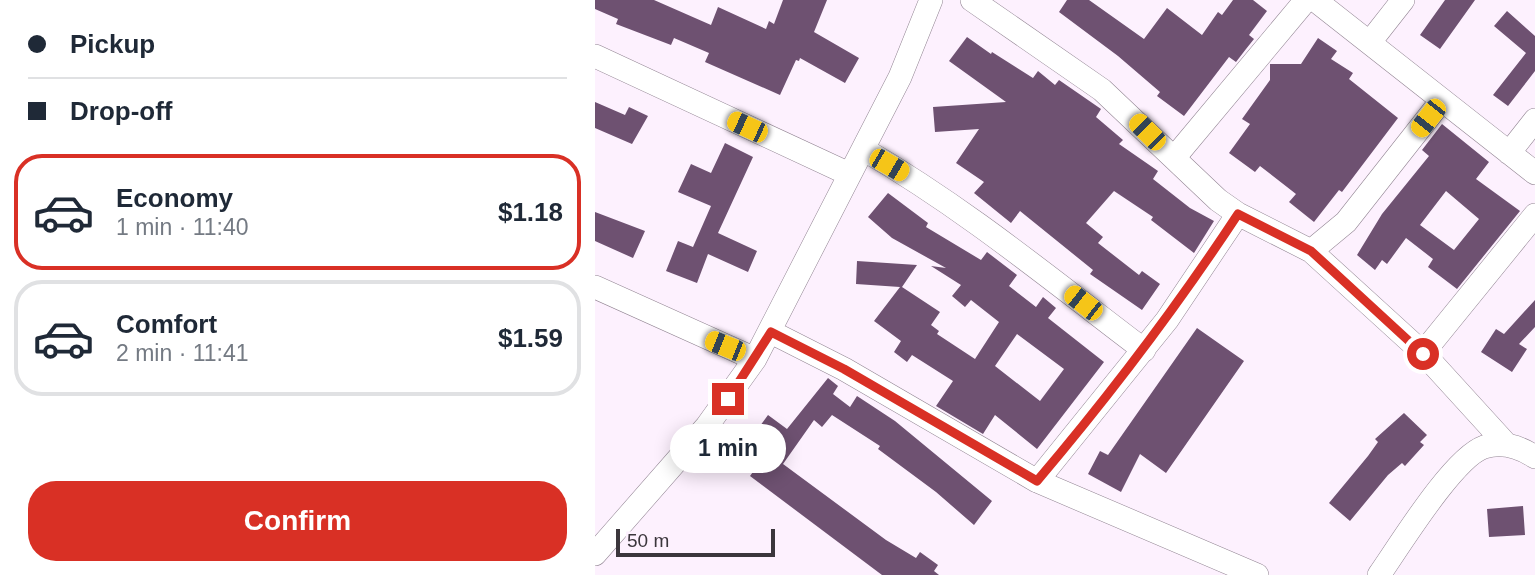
<!DOCTYPE html>
<meta charset="utf-8">
<style>
body{margin:0;font-family:Helvetica,sans-serif;background:#f6f6f7;color:#1f2937;height:100vh;display:flex;flex-direction:column;font-size:26px;white-space:nowrap}
*{box-sizing:border-box;margin:0}
p{font-size:23px;color:#747a83}
.icon{flex:none;width:38px;height:38px;fill:none;stroke:currentColor;stroke-width:2;stroke-linecap:round;stroke-linejoin:round}
.map{position:relative;flex:1;overflow:hidden}
.panel{display:flex;flex-direction:column;background:#fff;width:595px}
.panel>*{flex:none}
.banner{display:grid;align-content:center;height:154px;padding:0 28px;background:#fff}
.scale{position:absolute;left:21px;bottom:18px;width:159px;box-sizing:border-box;padding-left:7px;border:4px solid #3b363c;border-top:0;font-size:19px;line-height:24px;white-space:nowrap;color:#3b363c;-webkit-text-stroke:5px #fdf1fe;paint-order:stroke}
.end{position:absolute;width:32px;height:32px;margin:-16px;border:9px solid #d93025;background:#fff;box-shadow:0 0 0 4px #fff}
.from{border-radius:50%}
.bubble{position:absolute;height:49px;border-radius:24px;background:#fff;box-shadow:0 4px 18px #0003;font-size:23px;font-weight:800;line-height:49px;text-align:center}
.car{position:absolute;width:21px;height:42px;margin:-21px -10px;border-radius:9px;box-shadow:0 0 5px 2px #0007;background:linear-gradient(#f5c518 24%,#345 0 40%,#f5c518 0 76%,#345 0 86%,#f5c518 0)}
.banner b{display:flex;align-items:center;gap:24px;height:66px;font-size:26px}
.banner b+b{border-top:2px solid #e0e1e3}
.banner i{width:18px;height:18px;background:#1f2937}
ul{padding:0;list-style:none}
li{display:flex;align-items:center;gap:21px;height:116px;margin:0 14px 10px;padding:0 14px;border:4px solid #e0e1e3;border-radius:28px}
li div{flex:1}
li b{display:block;font-size:26px}
li em{font-style:normal;font-weight:800}
li.selected{border-color:#d93025}
li>.icon{width:63px;height:63px;stroke-width:1.5}
.cta{display:flex;gap:14px;margin-top:auto;padding:14px 28px}
.cta a{flex:1;height:80px;border-radius:28px;background:#d93025;color:#fff;font-size:28px;font-weight:800;line-height:80px;text-align:center}
main{display:flex;flex:1;min-height:0}
.map>svg:first-child{display:block}
.building{fill:#6e5171;fill-rule:evenodd}
.lines{fill:none;stroke-linecap:round;stroke-linejoin:round}
.minor-casing{stroke:#928593;stroke-width:24}
.minor{stroke:#fff;stroke-width:23}
.route{stroke:#d93025;stroke-width:9}
</style>
<main>
<section class="panel">
<div class="banner">
<b><i class="from"></i>Pickup</b>
<b><i></i>Drop-off</b>
</div>
<ul>
<li class="selected"><svg class="icon" aria-label="car" viewBox="0 0 24 24"><path d="M5 17H2v-5l4-1 3-4h7l3 4 3 1v5h-3M9 17h6M6 11h13"/><circle cx="7" cy="17" r="2"/><circle cx="17" cy="17" r="2"/></svg><div><b>Economy</b><p>1 min · 11:40</p></div><em>$1.18</em></li>
<li><svg class="icon" aria-label="car" viewBox="0 0 24 24"><path d="M5 17H2v-5l4-1 3-4h7l3 4 3 1v5h-3M9 17h6M6 11h13"/><circle cx="7" cy="17" r="2"/><circle cx="17" cy="17" r="2"/></svg><div><b>Comfort</b><p>2 min · 11:41</p></div><em>$1.59</em></li>
</ul>
<div class="cta"><a>Confirm</a></div>
</section>
<div class="map">
<svg width="940" height="575" viewBox="0 0 940 575">
<rect width="100%" height="100%" fill="#fdf1fe"/>
<!-- building -->
<path class="building" d="M0 0H59L116 25 123 7 171 29 174 21 179 24 188 0H232L219 32 264 58 250 83 205 58 204 61 201 60 185 95 110 62 114 53 79 38 76 45 21 24 23 19 0 9Z
M472 0H494L549 39 572 8 607 35 623 12 627 15 638 0H658L672 11 654 35 659 39 651 49 641 62 634 57 589 116 562 96 565 92 523 56 464 12Z
M850 0H880L845 49 825 35Z
M912 11 940 36V71L913 106 898 95 931 53 899 26Z
M372 37 396 54 397 52 438 78 443 71 460 85 464 80 506 109 501 117 528 140 524 144 563 171 558 179 595 208 619 221 599 253 556 220 558 217 519 191 491 223 508 237 503 243 544 275 547 271 565 284 547 310 495 274 498 270 425 211 416 223 379 193 389 182 361 163 384 129 340 132 338 107 411 102 354 61Z
M723 38 742 51 736 59 758 73 754 79 803 118 747 192 744 190 719 222 694 202 701 194 665 166 660 172 634 153 655 124 647 119 675 80V64H706Z
M0 102 30 115 34 107 53 116 37 144 0 128Z
M847 124 894 162 881 179 925 211 862 289 833 267 838 259 811 238 792 264 787 260 780 270 762 255 787 214 834 156 827 150ZM851 191 884 219 859 250 825 225Z
M130 143 158 157 123 233 162 251 153 272 113 254 102 283 71 271 83 241 98 247 116 206 83 192 96 164 116 173Z
M293 193 333 223 331 227 386 260 392 252 422 275 414 286 441 307 448 297 461 308 453 318 509 362 442 449 400 415 388 434 341 406 358 381 317 355 312 362 299 352 306 341 279 321 305 287 261 284 262 261 322 265 307 287 345 312 336 325 344 331 342 334 380 359 404 322 376 300 370 307 357 296 366 285 336 266 351 268 297 238 273 217ZM422 334 469 369 445 401 400 366Z
M0 212 50 231 38 258 0 241Z
M940 300V327L924 344 932 349 917 372 886 352 901 329 909 334Z
M602 328 649 361 571 473 545 454 526 492 493 474 505 451 513 455Z
M233 378 243 386 238 394 255 407 262 396 300 421 397 501 379 525 341 492 283 449 285 446 237 415 227 427 219 420 188 464 291 540 321 558 325 552 343 565 339 571 344 575H287L155 476 171 454 154 441 173 415 192 429Z
M809 413 832 435 825 442 829 445 810 466 807 463 793 475 755 521 734 503 773 456 783 442 780 439Z
M928 506 930 535 894 537 892 509Z"/>
<g class="lines">
<defs>
<path id="minor" d="M377 0 507 90 623 200 643 214 716 251 751 222 847 100
M720 0 940 173
M775 42 808 0
M0 56 254 174
M268 149C371 209 454 278 549 350
M914 153 940 120
M579 158 711 0
M716 251 828 353 911 444
M0 287 160 359
M176 332 249 369 442 481 662 575
M828 353 940 215
M442 481 572 320 643 214
M0 554 112 426 160 359 305 77 336 0
M784 575C805 545 858 458 889 447 908 441 925 447 940 457"/>
</defs>
<!-- minor casing -->
<use href="#minor" class="minor-casing"/>
<!-- minor -->
<use href="#minor" class="minor"/>
</g>
<g class="lines">
<!-- route -->
<path class="route" d="M133 399 176 332 249 369 442 481C515 395 581 308 643 214L716 251 828 354"/>
</g>
</svg>
<div class="scale">50 m</div>
<i class="end from" style="left:828px;top:354px"></i>
<i class="end" style="left:133px;top:399px"></i>
<div class="bubble" style="left:75px;top:424px;width:116px">1 min</div>
<i class="car" style="left:833px;top:118px;rotate:218deg"></i>
<i class="car" style="left:152px;top:127px;rotate:295deg"></i>
<i class="car" style="left:552px;top:132px;rotate:315deg"></i>
<i class="car" style="left:294px;top:165px;rotate:120deg"></i>
<i class="car" style="left:488px;top:303px;rotate:308deg"></i>
<i class="car" style="left:130px;top:346px;rotate:292deg"></i>
</div>
</main>
